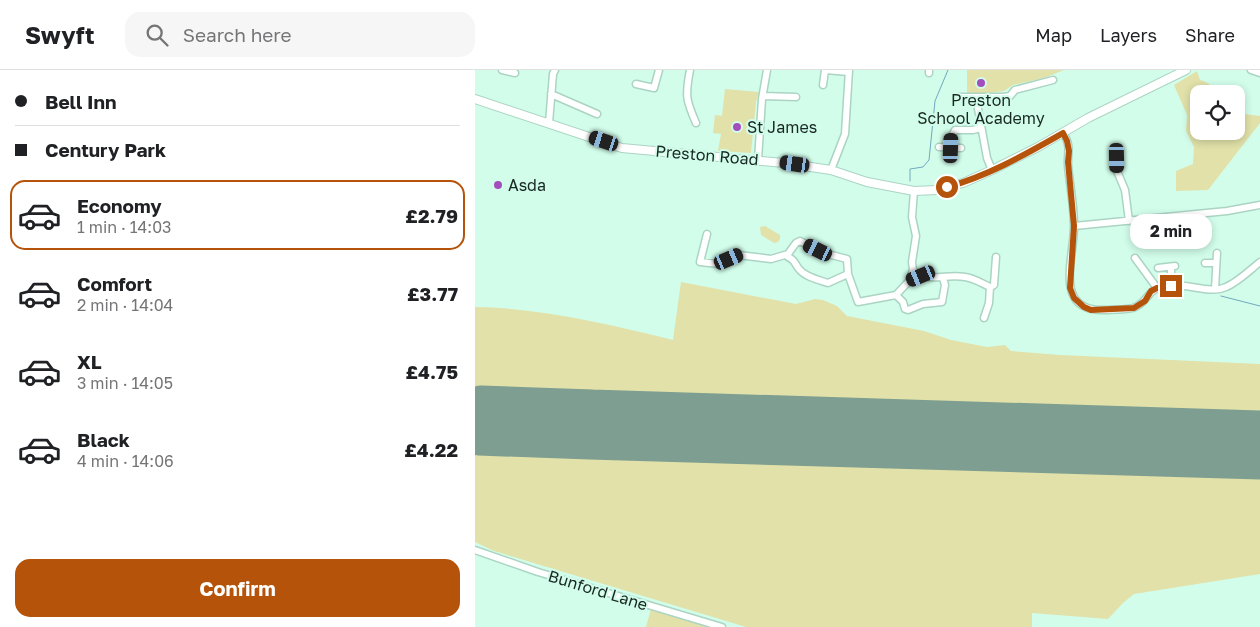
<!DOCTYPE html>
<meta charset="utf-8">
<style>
body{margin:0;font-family:"Golos Text",sans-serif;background:#f6f6f6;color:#202124;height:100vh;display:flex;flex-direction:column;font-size:19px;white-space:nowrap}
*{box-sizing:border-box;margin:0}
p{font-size:16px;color:#757577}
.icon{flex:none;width:28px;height:28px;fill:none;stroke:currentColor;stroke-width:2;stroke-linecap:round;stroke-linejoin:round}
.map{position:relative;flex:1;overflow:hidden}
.details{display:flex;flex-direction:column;background:#fff;width:475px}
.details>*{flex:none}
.top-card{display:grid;align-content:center;height:110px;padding:0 15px;background:#fff}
.tools{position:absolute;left:715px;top:15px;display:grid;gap:10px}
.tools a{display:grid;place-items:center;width:55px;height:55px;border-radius:10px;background:#fff;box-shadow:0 2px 8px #0003;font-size:25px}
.end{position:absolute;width:22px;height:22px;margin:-11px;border:6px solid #b45309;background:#fff;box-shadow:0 0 0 2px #fff}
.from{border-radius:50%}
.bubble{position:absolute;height:35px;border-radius:15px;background:#fff;box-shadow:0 2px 8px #0003;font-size:16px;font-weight:700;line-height:35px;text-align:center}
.car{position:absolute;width:15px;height:30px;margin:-15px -8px;border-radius:6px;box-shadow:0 0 4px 1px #0007;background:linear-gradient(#222 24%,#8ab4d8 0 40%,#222 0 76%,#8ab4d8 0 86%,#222 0)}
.top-card b{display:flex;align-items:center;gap:18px;height:48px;font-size:19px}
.top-card b+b{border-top:1px solid #e0e0e0}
.top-card i{width:12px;height:12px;background:#202124}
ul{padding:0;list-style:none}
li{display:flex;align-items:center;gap:15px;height:70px;margin:0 10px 8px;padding:0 5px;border:2px solid transparent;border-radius:15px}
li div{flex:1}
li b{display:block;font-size:19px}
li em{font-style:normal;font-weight:700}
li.active{border-color:#b45309}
li>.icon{width:45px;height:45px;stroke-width:1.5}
.primary-button{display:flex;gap:10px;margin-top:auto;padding:10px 15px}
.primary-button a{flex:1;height:58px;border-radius:15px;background:#b45309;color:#fff;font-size:20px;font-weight:700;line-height:58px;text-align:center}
header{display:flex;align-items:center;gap:30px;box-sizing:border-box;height:70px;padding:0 25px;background:#fff;border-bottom:1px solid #e0e0e0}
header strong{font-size:24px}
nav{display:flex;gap:28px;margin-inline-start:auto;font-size:18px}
.search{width:350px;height:45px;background:#f6f6f6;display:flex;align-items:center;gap:12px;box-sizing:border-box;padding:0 18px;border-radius:15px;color:#757577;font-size:19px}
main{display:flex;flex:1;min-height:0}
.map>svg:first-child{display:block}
.green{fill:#e1e1a9}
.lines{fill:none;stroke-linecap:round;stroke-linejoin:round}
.stream{stroke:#72a9bd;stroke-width:1}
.runway{stroke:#7e9e91;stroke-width:35}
.minor-casing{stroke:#abd4c3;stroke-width:9}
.tertiary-casing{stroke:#abd4c3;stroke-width:10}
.minor{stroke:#fff;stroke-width:6}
.tertiary{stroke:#fff;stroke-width:8}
.route{stroke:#b45309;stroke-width:6}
.poi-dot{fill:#a24ebc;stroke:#d2fdeb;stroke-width:2}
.labels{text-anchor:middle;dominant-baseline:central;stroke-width:4;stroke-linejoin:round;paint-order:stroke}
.poi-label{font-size:16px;fill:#182822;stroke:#d2fdeb;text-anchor:start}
.street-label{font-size:16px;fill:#182822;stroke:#d2fdeb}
</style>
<header>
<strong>Swyft</strong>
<div class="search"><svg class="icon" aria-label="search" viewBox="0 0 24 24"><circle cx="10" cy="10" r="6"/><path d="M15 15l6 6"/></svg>Search here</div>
<nav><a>Map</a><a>Layers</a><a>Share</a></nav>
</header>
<main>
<section class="details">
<div class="top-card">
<b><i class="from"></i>Bell Inn</b>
<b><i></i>Century Park</b>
</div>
<ul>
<li class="active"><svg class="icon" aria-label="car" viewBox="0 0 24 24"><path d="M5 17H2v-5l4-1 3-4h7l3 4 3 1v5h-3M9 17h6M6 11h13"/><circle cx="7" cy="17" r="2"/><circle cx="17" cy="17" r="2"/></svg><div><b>Economy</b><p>1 min · 14:03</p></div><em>£2.79</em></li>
<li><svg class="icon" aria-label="car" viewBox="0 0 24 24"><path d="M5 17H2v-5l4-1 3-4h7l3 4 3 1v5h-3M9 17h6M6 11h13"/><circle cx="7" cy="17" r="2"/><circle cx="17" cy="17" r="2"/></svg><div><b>Comfort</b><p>2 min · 14:04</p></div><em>£3.77</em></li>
<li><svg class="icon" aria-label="car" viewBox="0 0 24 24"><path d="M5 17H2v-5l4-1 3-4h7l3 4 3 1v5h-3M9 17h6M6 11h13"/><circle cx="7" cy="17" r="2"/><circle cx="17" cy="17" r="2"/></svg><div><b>XL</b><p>3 min · 14:05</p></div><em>£4.75</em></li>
<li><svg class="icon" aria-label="car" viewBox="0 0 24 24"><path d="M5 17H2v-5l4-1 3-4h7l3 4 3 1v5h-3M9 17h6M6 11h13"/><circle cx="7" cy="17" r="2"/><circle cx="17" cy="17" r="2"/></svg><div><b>Black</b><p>4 min · 14:06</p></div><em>£4.22</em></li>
</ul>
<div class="primary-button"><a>Confirm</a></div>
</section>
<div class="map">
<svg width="785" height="557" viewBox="0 0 785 557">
<rect width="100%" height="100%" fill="#d2fdeb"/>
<!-- green -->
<path class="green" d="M492 0H589L569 8 538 15 529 21 514 23H492Z
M722 1 725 10C732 12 739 16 741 24H724V61H761V43L785 46V53L733 120 701 121V101L718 94 719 77 711 61 712 45 699 15Z
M250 19 284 22 281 32 276 83 243 81 246 64 238 63 240 45 247 46Z
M290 156 305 165V169L303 172 299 173 286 165 285 157Z
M206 212 321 234 340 229 348 230 362 236 372 246 449 261 476 270 512 277 530 275 536 281 585 285 785 294V504L659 524 648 533 633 549 557 543V557H271L19 481 0 472V237C66 238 134 254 198 270Z
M176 539 240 557H171Z"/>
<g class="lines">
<!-- stream -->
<path class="stream" d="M435 111V99L448 97 454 90 460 31 473 0
M746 226 785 236"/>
<!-- runway -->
<path class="runway" d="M6 333 117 337 115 372 4 368Z
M785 358 117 337 115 372 785 392"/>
<defs>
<path id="minor" d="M27 0 40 3
M215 0C210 26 211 30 221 53
M350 0 374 2
M776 0 785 3
M454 3V0
M161 14 179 18 184 0
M348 15 350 0
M76 24 122 44
M288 26 321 27
M484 27H528L535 26 540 20 578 10
M501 28 512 88 517 100
M74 53 78 4 80 0
M588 63C597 77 592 82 593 96 595 116 599 136 599 156 599 190 577 243 632 240 640 239 650 240 658 238 671 234 672 223 681 219 706 208 731 226 751 217 763 212 775 200 785 192
M464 77 486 78
M476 78 477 66 480 60H498L506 58
M642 89V101L650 120 654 151
M283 90 287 29 292 0
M356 100 370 64 374 0
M599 156 752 141 785 135
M232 164 225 192 244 194 264 185 296 189 313 184 321 173 325 171 349 183 372 189 373 204 383 232 421 225 434 211 438 200 437 192 441 166 437 147 439 121
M310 185C322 192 317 190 324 199 330 207 344 210 353 213L373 204
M660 188 682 218
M730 193H741
M696 197V216
M683 198 700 196
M438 200C456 214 470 203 490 207 499 208 508 214 515 217L519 215 521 187
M740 219 742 183
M421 225 428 232 430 239 433 240 448 234 467 232 470 215 468 208
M509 248 514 233 515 217
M0 480 63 502 247 557"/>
<path id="tertiary" d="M0 29 147 78 309 93 356 100 392 112 439 121 462 120 488 113 517 100 563 77 613 48 711 0"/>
</defs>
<!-- minor casing -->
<use href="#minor" class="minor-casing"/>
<!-- tertiary casing -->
<use href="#tertiary" class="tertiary-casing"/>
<!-- minor -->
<use href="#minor" class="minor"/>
<!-- tertiary -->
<use href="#tertiary" class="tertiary"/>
</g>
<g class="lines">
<!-- route -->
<path class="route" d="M472 117C513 106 551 84 588 63L592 71 594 81 593 92 599 156 595 218 599 228 609 237 616 240 659 238 670 231 676 221 682 218 696 216"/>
</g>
<!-- markers -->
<g class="poi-dot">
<circle cx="506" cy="13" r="5"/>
<circle cx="262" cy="57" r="5"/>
<circle cx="23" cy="115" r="5"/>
</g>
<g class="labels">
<!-- poi labels -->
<g class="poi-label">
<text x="506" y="30" text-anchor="middle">Preston<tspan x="506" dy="18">School Academy</tspan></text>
<text x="272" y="57">St James</text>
<text x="33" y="115">Asda</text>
</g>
<!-- street labels -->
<g class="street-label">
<text transform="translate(232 85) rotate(5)">Preston Road</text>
<text transform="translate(123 520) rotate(17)">Bunford Lane</text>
</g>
</g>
</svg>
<div class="tools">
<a><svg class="icon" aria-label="locate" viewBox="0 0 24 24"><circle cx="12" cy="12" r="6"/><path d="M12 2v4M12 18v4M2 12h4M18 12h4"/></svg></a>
</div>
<i class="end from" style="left:472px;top:117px"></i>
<i class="end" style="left:696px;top:216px"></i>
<div class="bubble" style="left:655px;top:144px;width:82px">2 min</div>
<i class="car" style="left:129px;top:71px;rotate:288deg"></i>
<i class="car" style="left:476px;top:78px;rotate:2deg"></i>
<i class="car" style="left:642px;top:88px;rotate:179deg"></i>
<i class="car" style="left:320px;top:94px;rotate:278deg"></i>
<i class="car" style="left:343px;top:180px;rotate:296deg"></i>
<i class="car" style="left:254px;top:189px;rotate:67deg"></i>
<i class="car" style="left:446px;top:206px;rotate:248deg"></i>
</div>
</main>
